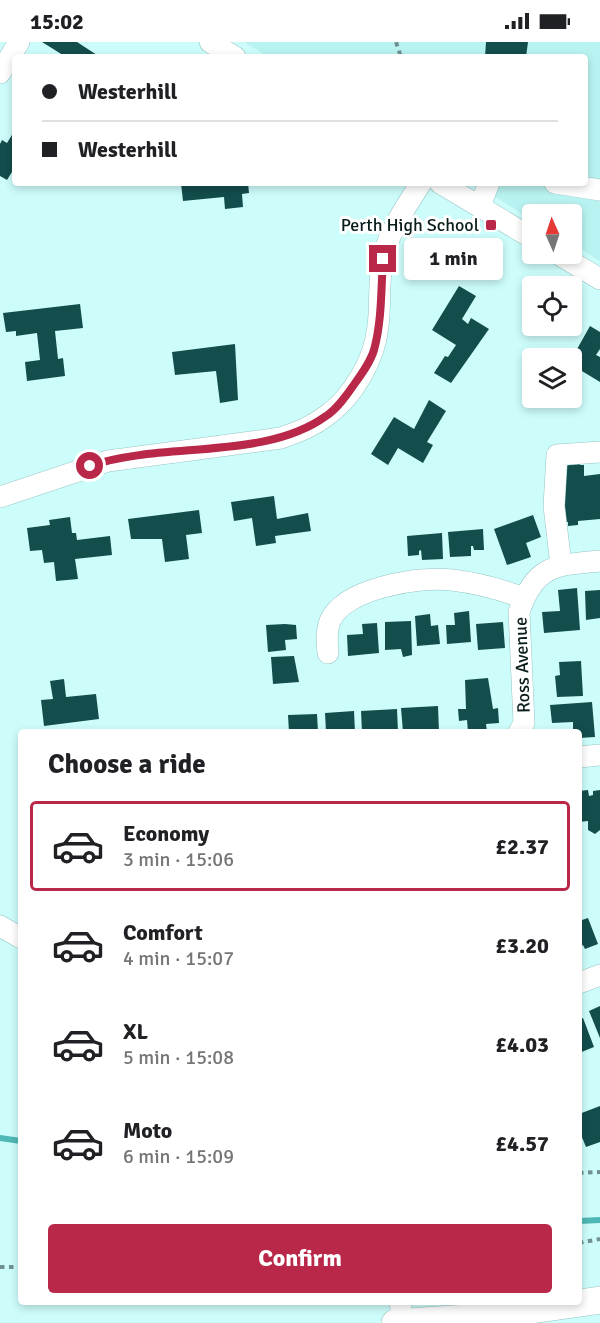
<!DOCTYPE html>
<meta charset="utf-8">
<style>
body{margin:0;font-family:Signika,sans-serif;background:#f2f2f2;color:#202124;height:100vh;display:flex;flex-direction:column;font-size:22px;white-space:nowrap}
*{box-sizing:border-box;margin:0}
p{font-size:20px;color:#757577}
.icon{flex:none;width:33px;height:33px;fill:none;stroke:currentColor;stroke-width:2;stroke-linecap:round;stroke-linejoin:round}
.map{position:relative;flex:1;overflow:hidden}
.drawer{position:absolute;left:18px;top:687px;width:564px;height:576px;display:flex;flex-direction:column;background:#fff;border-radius:6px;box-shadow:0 3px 9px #0003}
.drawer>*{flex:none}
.banner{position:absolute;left:12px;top:12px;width:576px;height:132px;border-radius:6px;box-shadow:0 3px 9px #0003;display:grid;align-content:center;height:132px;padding:0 30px;background:#fff}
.needle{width:39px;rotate:357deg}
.buttons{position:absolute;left:522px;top:162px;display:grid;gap:12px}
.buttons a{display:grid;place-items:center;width:60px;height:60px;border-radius:6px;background:#fff;box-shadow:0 3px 9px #0003;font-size:30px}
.end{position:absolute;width:27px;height:27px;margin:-14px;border:8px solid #b92749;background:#fff;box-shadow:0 0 0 3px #fff}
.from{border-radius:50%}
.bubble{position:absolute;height:42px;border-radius:6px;background:#fff;box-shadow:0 3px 9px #0003;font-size:20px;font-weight:700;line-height:42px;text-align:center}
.banner b{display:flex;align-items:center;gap:21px;height:57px;font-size:22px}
.banner b+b{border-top:2px solid #e0e0e0}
.banner i{width:15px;height:15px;background:#202124}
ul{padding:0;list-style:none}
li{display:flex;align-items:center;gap:18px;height:90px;margin:0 12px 9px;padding:0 18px;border:3px solid transparent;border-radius:6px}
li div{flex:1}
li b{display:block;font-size:22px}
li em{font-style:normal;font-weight:700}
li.selected{border-color:#b92749}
li>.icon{width:54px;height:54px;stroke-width:1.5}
h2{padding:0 30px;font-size:27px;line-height:72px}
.cta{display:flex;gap:12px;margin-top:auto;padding:12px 30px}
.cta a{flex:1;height:69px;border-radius:6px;background:#b92749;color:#fff;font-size:24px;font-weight:700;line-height:69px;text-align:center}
.status{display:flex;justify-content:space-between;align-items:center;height:42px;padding:0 30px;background:#fff;direction:ltr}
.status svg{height:16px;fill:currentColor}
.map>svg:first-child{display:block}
.built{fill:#b9f3f1}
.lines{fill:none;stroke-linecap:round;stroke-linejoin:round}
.stream{stroke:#4fb8b6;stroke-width:6}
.building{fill:#134d4c}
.minor-casing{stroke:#96c4c3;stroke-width:22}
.major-casing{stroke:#96c4c3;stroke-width:28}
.path{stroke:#6f9190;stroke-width:4;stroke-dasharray:4.5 4.5;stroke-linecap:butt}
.minor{stroke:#fff;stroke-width:21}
.major{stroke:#fff;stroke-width:27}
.route{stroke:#b92749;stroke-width:8}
.poi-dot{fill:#b92749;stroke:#fff;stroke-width:2}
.labels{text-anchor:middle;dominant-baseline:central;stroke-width:6;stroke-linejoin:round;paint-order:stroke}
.poi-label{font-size:18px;fill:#0a1d1c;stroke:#fff;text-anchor:end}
.street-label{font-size:18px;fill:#0a1d1c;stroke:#fff}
</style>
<div class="status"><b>15:02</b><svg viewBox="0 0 49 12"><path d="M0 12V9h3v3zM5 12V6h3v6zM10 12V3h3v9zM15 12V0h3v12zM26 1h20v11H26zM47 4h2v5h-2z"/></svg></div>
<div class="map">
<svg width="600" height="1281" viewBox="0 0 600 1281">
<rect width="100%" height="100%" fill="#cdfdfb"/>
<!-- built -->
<path class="built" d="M244 0H600V219L572 202V172H532V178L473 141H585V15H269Z"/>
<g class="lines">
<!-- stream -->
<path class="stream" d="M0 1096 21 1099
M579 1179 600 1178"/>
</g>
<!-- building -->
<path class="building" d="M42 0H77L100 15H66Z
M486 0H528L526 15H485Z
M15 88V125L7 138 0 134V102L2 98 7 101Z
M181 141H248L249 151 242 152 243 165 225 167 224 155 183 159Z
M459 244 476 254 462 277 468 282 471 276 489 287 451 341 434 331 445 314 448 315 456 303 432 288Z
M80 262 83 286 55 289 58 317 63 316 65 334 27 339 25 320 40 318 37 291 16 294V289L6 290 3 271Z
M590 284 600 290V307L596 313 600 315V340L572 323V316Z
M235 302 238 358 220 361 216 329 175 333 172 310Z
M429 358 446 369 427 400 433 403 423 421 398 406 388 423 371 412 394 375 414 387Z
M580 420V423H584V434L600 432V477L578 479V483L568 484V480H565L561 425Z
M274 454 277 477 308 471 311 489 275 494 276 501 256 504 252 476 234 479 231 460Z
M199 468 202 491 186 493 189 517 165 520 162 497H131L128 477Z
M533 473 541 495 526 501 531 515 507 523 494 487Z
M70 475 72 491H76L77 498 110 494 112 513 75 517 78 537 56 539 54 520 44 521 42 508 30 509 27 486 50 483 49 478Z
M483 487 484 508H474L473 504H471V514L450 515 448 490Z
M442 491 443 517 422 518 421 508 419 509V513L408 514 407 494Z
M577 546 580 588 544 591 542 570 560 569 558 548Z
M600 548V576L586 578 585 549Z
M469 569 471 600 447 602 446 583H455L454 571Z
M430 572 431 584 438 583 440 602 417 604 415 574Z
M411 579 412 613 403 615 401 607 385 608V580Z
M503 580 505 606 478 608 476 582Z
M377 581 379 611 348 614 347 593 363 592 362 582Z
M285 582 296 583 297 597 285 598 286 608 268 610 266 583Z
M294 614 299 640 273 642 271 615Z
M581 619 583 654 557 655 555 634 560 633 559 620Z
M488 636 493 667 498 666 499 681 486 682 487 690H468L467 678 459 679 458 667H466L465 638Z
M64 637 66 655 96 652 99 677 44 684 41 658 53 657 50 639Z
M592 660 595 695 579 696V690H573V680L552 681 550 663Z
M438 664 439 690H403L401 666Z
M397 667 398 690H362L361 669Z
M354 669 355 690H326L325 671Z
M317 672 318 690H289L288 673Z
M588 748 589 754 593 753V749L600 748V788L595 792 588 788V779L579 780V749Z
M588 876 598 902 585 907 583 903 579 905V879Z
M600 964V996L589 969Z
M583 976 594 1005 579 1011V977Z
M600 1064V1100L586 1105 579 1088V1072Z"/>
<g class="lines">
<defs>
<path id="minor" d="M210 0 235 15
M0 31 19 0
M440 141 532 196
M555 141 600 148
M480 164 489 141
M558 212 600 237
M0 455 108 419 281 396C297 390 312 385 326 374 353 355 375 317 378 284 381 262 378 237 383 215 390 188 406 164 421 141
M561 523 554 464 557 413 600 410
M328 611C327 601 326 590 330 579 344 546 420 534 452 538 477 541 500 547 524 556
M519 690 524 681 519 570C535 523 555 523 600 519
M579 715 600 713
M0 884 21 896
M579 941 600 933
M400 1260 403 1281"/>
<path id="major" d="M395 1281 482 1275 600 1258"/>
</defs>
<!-- minor casing -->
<use href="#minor" class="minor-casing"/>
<!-- major casing -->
<use href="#major" class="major-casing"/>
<!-- path -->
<path class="path" d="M396 0 401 15
M579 1131 600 1130
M579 1201 600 1197
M0 1225H21"/>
<!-- minor -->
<use href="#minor" class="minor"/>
<!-- major -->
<use href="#major" class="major"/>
</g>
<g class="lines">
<!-- route -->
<path class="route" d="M90 424C162 399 264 419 326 374 337 367 346 354 353 344 361 333 370 321 374 308 382 279 381 247 383 217"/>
</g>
<!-- markers -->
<rect class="poi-dot" x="485" y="177" width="12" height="12" rx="3"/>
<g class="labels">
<!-- poi labels -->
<g class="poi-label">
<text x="479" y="183">Perth High School</text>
</g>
<!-- street labels -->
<g class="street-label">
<text transform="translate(522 623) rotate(-92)">Ross Avenue</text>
</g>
</g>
</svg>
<div class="buttons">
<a><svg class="needle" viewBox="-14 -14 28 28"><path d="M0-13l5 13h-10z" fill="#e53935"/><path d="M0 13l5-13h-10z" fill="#757577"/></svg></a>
<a><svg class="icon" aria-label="locate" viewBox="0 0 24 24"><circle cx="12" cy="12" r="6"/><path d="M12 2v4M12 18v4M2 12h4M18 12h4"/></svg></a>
<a><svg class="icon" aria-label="layers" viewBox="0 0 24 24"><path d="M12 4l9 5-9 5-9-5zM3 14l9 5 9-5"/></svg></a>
</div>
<i class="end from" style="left:90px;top:424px"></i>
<i class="end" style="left:383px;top:217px"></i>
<div class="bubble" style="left:404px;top:196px;width:99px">1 min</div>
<div class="banner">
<b><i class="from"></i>Westerhill</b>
<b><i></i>Westerhill</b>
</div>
<section class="drawer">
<h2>Choose a ride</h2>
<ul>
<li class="selected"><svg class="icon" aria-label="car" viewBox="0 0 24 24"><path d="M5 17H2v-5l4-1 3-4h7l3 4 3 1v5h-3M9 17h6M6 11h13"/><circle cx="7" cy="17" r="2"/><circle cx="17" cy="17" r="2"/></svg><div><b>Economy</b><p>3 min · 15:06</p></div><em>£2.37</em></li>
<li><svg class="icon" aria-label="car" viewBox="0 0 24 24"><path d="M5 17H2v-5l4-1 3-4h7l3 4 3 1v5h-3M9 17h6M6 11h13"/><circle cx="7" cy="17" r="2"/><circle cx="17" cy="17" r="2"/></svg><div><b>Comfort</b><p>4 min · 15:07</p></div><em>£3.20</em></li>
<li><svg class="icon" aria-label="car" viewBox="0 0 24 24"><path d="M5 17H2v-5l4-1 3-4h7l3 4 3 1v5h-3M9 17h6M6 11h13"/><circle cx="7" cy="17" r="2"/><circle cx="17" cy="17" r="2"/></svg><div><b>XL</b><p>5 min · 15:08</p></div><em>£4.03</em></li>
<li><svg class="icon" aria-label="car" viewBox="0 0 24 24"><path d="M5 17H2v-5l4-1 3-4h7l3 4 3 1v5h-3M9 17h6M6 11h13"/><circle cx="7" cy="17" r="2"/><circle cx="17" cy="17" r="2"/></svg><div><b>Moto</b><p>6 min · 15:09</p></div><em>£4.57</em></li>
</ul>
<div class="cta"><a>Confirm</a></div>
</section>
</div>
